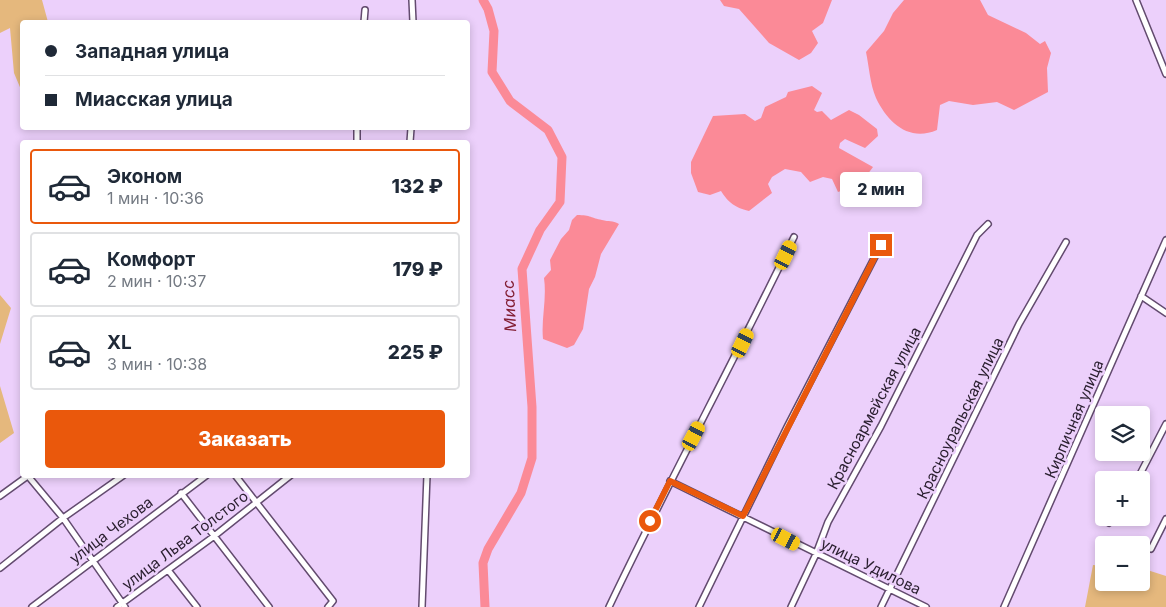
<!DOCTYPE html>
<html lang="ru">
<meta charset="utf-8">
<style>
body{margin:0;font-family:Inter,sans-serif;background:#f2f2f3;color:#1f2937;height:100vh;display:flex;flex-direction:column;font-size:19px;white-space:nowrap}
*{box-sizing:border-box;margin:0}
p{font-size:16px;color:#747a83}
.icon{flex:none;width:28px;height:28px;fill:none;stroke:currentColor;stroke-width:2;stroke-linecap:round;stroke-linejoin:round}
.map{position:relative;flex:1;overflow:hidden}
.panel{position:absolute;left:20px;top:140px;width:450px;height:338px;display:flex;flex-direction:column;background:#fff;border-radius:5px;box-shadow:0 2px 8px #0003}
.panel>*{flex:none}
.top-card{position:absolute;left:20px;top:20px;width:450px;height:110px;border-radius:5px;box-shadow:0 2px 8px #0003;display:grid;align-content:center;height:110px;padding:0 25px;background:#fff}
.controls{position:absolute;left:1095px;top:406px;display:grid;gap:10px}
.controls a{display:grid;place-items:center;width:55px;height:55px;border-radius:5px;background:#fff;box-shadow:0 2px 8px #0003;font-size:25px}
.end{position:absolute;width:22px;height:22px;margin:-11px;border:6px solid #ea580c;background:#fff;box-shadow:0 0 0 2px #fff}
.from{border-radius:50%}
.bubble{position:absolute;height:35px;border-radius:5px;background:#fff;box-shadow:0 2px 8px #0003;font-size:16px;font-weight:800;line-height:35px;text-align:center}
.car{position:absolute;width:15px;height:30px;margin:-15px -8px;border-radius:6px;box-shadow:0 0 4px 1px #0007;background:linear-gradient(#f5c518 24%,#345 0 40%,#f5c518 0 76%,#345 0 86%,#f5c518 0)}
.top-card b{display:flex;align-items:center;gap:18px;height:48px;font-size:19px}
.top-card b+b{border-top:1px solid #e0e1e3}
.top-card i{width:12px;height:12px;background:#1f2937}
ul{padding:9px 0 0;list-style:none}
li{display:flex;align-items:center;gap:15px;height:75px;margin:0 10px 8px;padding:0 15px;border:2px solid #e0e1e3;border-radius:5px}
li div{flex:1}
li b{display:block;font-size:19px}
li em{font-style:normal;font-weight:800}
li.active{border-color:#ea580c}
li>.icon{width:45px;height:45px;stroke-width:1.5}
.button{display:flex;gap:10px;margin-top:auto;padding:10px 25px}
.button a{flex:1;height:58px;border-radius:5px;background:#ea580c;color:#fff;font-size:20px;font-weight:800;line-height:58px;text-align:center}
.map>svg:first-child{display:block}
.green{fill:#e5b87d}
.water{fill:#fb8a97}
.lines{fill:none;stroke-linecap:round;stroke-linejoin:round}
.river{stroke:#fb8a97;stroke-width:9}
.street-casing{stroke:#634b6f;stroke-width:8}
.street{stroke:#fff;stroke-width:5}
.route{stroke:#ea580c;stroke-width:6}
.labels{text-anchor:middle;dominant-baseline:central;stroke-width:5;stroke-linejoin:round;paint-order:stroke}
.street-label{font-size:15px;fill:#291e2e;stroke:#ecd0fb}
.water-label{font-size:16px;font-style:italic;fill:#821e33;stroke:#ecd0fb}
</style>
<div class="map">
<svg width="1166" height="607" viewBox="0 0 1166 607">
<rect width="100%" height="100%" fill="#ecd0fb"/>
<!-- green -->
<path class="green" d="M0 0H42L48 22H22V92L14 73 10 28 0 33Z
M0 295 11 308 0 344Z
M0 386 14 433 0 443Z
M1093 565 1104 566V582H1141V568L1166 576V607H1085Z"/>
<!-- water -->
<path class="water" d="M720 0H832L823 23 812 31 818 43 811 53 799 60 769 43 739 9 724 6Z
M904 0H980L988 15 1026 33 1040 44 1045 41 1051 53 1047 68 1048 92 1014 110 997 102 973 105 949 101 940 105 937 130C909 142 888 123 876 98 870 84 869 66 866 52L884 31 893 13Z
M812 86 822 93 814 110 817 112 822 111 831 120 849 110 859 115 877 129 878 136 865 148 845 139 840 143 839 148 873 167C863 181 854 187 838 192L832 179 823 177 810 182 801 172 785 169 772 177 768 184 772 193 749 211C734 207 729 203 721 191L710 195 698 192 691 173V162L713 116 745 114 755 121 761 118 765 107 786 97 788 92Z
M577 215C591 215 591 218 602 220 609 222 612 220 619 224L601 254 595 277 589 289 583 329 574 345 567 348 543 339C541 319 547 299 544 278L551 270 550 260 561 239 569 230 572 220Z"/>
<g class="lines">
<!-- river -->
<path class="river" d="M483 0 488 9 494 31 492 72 510 101 548 130 562 157 560 202 540 230 522 269 532 407V458L521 493 488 549 483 563 485 607"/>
<defs>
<path id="street" d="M412 0 413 22
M1136 0 1166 74
M364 22 365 10
M357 142V128
M410 142 411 128
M1141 296 1166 313
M235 475 333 601 328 607
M28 476 63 518 125 607
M1137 480 1166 424
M670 481 926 607
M181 493 269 607
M0 496 29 475
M1109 523 1112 518
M1151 549 1166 519
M0 568 63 518 124 475
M168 570 197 607
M32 607 207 475
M117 607 213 537 291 475
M422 607 427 475
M609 607C668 483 734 361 794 237
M699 607 787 427 881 245
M791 607 816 554 828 522 881 426 977 235 988 224
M881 607 1019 324 1066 242
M1004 607 1166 240"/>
</defs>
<!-- street casing -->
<use href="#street" class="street-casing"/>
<!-- street -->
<use href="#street" class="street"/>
</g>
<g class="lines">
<!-- route -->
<path class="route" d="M650 521 670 481 743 516 881 245"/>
</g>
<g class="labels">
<!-- street labels -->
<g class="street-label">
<text transform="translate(874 408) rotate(-62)">Красноармейская улица</text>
<text transform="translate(960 418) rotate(-64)">Красноуральская улица</text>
<text transform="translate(1074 419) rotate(-67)">Кирпичная улица</text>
<text transform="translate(111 530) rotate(-37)">улица Чехова</text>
<text transform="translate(185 540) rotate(-37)">улица Льва Толстого</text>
<text transform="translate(871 566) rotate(26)">улица Удилова</text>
</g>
<!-- water labels -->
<g class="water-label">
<text transform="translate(509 306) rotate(-93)">Миасс</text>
</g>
</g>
</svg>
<div class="controls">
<a><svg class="icon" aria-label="layers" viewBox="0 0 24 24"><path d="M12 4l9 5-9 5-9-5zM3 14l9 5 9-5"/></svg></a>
<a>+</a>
<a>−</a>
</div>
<i class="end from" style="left:650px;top:521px"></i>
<i class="end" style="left:881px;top:245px"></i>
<div class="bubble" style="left:840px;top:172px;width:82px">2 мин</div>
<i class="car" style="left:786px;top:255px;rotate:26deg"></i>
<i class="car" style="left:743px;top:343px;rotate:26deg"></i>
<i class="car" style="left:694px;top:436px;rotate:28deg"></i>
<i class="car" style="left:786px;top:539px;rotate:117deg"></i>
<div class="top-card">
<b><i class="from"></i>Западная улица</b>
<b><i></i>Миасская улица</b>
</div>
<section class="panel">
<ul>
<li class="active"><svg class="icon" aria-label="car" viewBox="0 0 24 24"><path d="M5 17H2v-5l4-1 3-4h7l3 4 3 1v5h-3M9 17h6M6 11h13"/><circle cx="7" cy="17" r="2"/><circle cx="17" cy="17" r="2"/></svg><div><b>Эконом</b><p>1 мин · 10:36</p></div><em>132 ₽</em></li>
<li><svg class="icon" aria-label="car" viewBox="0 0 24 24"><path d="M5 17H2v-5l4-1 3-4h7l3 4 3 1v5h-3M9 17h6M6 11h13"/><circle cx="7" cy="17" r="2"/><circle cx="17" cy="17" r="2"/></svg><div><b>Комфорт</b><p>2 мин · 10:37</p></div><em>179 ₽</em></li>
<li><svg class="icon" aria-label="car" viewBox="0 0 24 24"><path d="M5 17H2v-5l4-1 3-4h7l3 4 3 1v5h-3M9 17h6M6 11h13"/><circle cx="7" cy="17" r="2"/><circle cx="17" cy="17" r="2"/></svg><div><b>XL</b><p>3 мин · 10:38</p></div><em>225 ₽</em></li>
</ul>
<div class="button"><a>Заказать</a></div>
</section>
</div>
